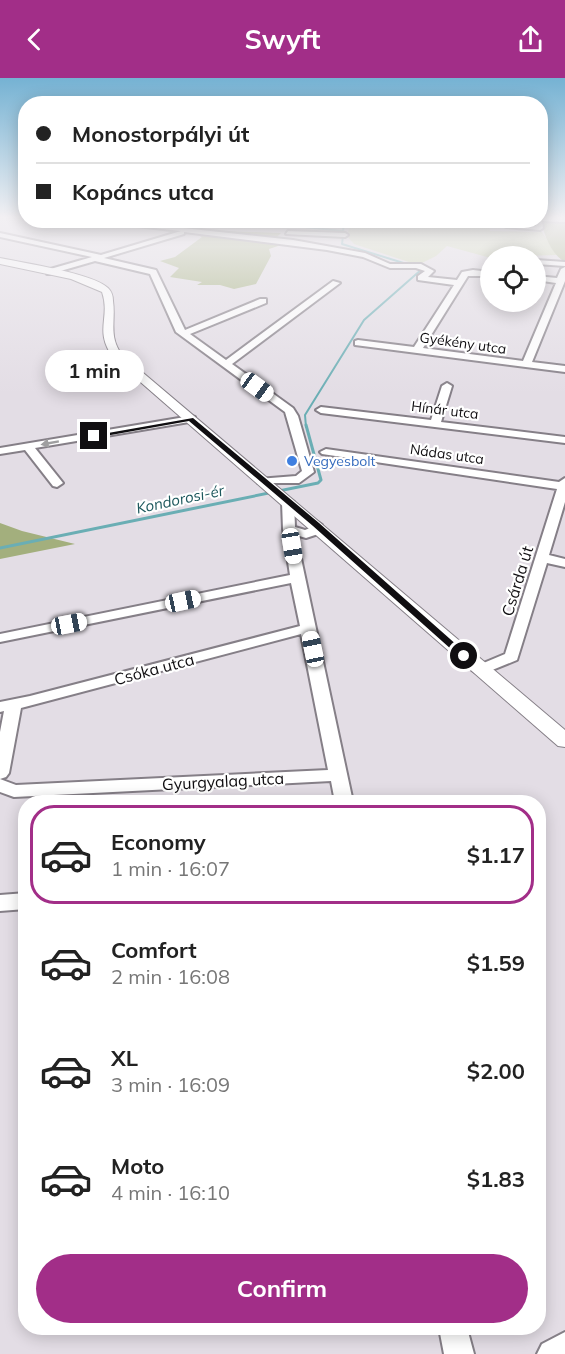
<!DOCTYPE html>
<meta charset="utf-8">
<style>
body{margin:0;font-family:Mulish,sans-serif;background:#f2f2f2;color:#222;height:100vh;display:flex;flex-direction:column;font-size:22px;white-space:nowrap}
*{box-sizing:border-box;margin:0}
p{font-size:20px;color:#767676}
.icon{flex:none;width:33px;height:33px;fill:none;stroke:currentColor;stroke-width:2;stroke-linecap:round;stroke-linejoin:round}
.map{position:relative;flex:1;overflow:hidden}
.drawer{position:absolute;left:18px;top:717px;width:528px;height:540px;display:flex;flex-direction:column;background:#fff;border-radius:24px;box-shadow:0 3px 15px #0003}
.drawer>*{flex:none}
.top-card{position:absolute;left:18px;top:18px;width:530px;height:132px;border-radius:24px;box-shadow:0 3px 15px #0003;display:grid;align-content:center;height:132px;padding:0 18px;background:#fff}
.tools{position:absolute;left:480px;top:168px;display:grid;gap:12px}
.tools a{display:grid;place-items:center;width:66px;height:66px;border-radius:50%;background:#fff;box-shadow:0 3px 15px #0003;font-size:30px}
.end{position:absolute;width:27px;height:27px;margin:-14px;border:8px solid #100e11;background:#fff;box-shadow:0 0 0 3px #fff}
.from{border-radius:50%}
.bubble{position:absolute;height:42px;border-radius:21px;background:#fff;box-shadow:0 3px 15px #0003;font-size:20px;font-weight:700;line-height:42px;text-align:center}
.car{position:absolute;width:18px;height:36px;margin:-18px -9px;border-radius:8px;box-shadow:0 0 4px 2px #0007;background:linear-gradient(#fff 24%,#345 0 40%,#fff 0 76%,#345 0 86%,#fff 0)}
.top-card b{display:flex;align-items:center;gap:21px;height:57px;font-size:22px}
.top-card b+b{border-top:2px solid #e0e0e0}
.top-card i{width:15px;height:15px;background:#222}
ul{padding:10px 0 0;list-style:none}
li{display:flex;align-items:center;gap:18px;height:99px;margin:0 12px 9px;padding:0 6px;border:3px solid transparent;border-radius:24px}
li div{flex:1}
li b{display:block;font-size:22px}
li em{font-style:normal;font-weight:700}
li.current{border-color:#a22e88}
li>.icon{width:54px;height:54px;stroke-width:1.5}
.action{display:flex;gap:12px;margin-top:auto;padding:12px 18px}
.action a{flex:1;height:69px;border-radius:36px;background:#a22e88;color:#fff;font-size:24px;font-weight:700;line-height:69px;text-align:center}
header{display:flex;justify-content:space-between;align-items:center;height:78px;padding:0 18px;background:#a22e88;color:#fff;font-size:27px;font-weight:700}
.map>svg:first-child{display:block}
.green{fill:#ccd7ac}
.forest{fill:#a3af7d}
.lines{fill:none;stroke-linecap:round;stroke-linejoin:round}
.stream-far1{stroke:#6aaeb4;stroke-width:2}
.stream{stroke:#6aaeb4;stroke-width:3}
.minor-casing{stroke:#857f87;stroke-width:4}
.tertiary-casing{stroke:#857f87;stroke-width:2}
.minor{fill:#fff;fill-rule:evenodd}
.tertiary{fill:#fff;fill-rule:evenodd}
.oneway{fill:#9f9fa0}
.route{fill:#100e11}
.shop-dot{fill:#3f7fe0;stroke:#fff;stroke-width:2}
.labels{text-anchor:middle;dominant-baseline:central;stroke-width:4.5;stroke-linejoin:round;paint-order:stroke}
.far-street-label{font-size:14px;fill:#100e11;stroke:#fff}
.far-shop-label{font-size:14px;fill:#366cbe;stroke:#fff;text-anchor:start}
.far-water-label{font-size:15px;font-style:italic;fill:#1d585d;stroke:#fff}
.street-label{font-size:16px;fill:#100e11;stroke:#fff}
</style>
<header><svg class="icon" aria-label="back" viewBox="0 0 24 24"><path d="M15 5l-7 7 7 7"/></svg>Swyft<svg class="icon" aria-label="share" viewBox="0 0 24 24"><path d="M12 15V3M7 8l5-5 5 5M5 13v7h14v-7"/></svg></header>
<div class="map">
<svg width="565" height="1276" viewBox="0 0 565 1276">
<rect width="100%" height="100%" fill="#e3dde5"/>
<!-- green -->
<path class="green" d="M382 142 489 148 490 153 542 154 557 177 487 179 447 168 436 178 418 187 354 166 347 158 351 143Z"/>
<!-- forest -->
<path class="forest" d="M541 141 565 143V184C552 177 543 156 541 141Z
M220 153 281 155 275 161 280 163 278 168 269 171 271 178 256 206 234 211 220 207H197L202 204 170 199 179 190 160 183 175 179 202 159 192 154Z
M0 445 22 453 75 466 0 481Z"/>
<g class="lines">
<!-- stream-far1 -->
<path class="stream-far1" d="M237 142 342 153
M343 154 344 142
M343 158 342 166 410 187
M306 349 305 337 364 242 422 191 420 189"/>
<!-- stream -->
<path class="stream" d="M0 470 318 405 321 402 306 347"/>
<defs>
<path id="minor" d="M540 139 565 140V144L542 143 543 150 540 152 506 149 509 147 536 148V142H540Z
M83 142H110L293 162 365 175 390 186H421L434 193 428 199 457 202 462 194 473 192 490 194V198H468L423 270 523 283 556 205 536 202V198L557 200 561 191 565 189V203L532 284 565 288V294L355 267V263L358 262 414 269 454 207 418 202V198L425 193 416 190H390L363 179 327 172 184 154V156L104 180 156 192 185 252 260 221H266V225L190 256 226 282 333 203 340 205 232 286 293 330 298 338 314 394 299 405H258V401L296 398 302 393 285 334 176 254 150 196 95 183 50 196H47V192L92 179 0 159V155L101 177 181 153Z
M437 142H443L439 147 436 145Z
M288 153 345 155 348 157 345 159 286 156Z
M536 182 565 184V188L536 186Z
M447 305 452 308 441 344 565 359V365L321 335 316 332 321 329 431 342 442 308Z
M191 338 195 339V343L35 370 63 405 57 409 53 408 25 372 0 376V370Z
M326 371 559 404 565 400V424L549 477 565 481V489L547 485 517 582 480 597 472 592 474 589 505 576 557 411 322 376 320 374Z
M288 420 294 424 295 449 305 452 310 450 312 444 316 443 322 447 321 455 306 460 296 457 353 724H335L331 703 14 719 0 714V701L16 707 328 692 301 556 21 630 9 695 6 699 0 701V654L4 633 0 634V624L30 618 300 548 291 505 0 564V556L290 497 283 451 282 424Z
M26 815V831L0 833V817Z
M439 1250H467L474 1276H444Z
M565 1254V1276H537L542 1266Z"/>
<path id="tertiary" d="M0 180C23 185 93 195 108 210 112 214 113 218 113 223 116 243 108 258 122 277L565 652V669L558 668 114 281C93 252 111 241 102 214L71 201 0 186Z"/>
</defs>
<!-- minor casing -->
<use href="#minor" class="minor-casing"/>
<!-- tertiary casing -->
<use href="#tertiary" class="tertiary-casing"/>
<!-- minor -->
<use href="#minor" class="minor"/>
<!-- tertiary -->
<use href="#tertiary" class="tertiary"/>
</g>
<!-- one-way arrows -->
<defs><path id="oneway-solid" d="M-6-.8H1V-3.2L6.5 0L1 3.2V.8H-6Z" transform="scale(1.5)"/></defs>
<use class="oneway" href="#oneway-solid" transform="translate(50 365) rotate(170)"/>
<!-- sky -->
<linearGradient id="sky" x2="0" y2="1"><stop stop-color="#75b2d3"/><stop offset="0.44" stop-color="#f2f0f3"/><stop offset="1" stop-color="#f2f0f3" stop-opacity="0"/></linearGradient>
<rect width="565" height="316" fill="url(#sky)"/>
<!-- route -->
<path class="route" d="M193 340 319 445 467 576V580H461L313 448 189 343 94 360 91 358Z"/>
<!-- markers -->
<circle class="shop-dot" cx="292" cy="383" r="6"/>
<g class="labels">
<!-- far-street labels -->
<g class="far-street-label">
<text transform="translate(463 265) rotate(8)">Gyékény utca</text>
<text transform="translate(445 332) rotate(7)">Hínár utca</text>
<text transform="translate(447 376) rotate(8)">Nádas utca</text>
</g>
<!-- far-shop labels -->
<g class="far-shop-label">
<text x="304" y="383">Vegyesbolt</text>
</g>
<!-- far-water labels -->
<g class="far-water-label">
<text transform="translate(180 421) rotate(-12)">Kondorosi-ér</text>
</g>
<!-- street labels -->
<g class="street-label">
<text transform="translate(517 503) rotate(-73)">Csárda út</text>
<text transform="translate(154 591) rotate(-15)">Csóka utca</text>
<text transform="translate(223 703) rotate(-3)">Gyurgyalag utca</text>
</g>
</g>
</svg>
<div class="tools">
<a><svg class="icon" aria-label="locate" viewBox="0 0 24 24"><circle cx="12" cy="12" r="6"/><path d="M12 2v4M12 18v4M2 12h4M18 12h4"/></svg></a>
</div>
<i class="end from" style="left:464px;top:578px"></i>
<i class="end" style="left:94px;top:358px"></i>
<div class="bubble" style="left:45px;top:272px;width:99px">1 min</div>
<i class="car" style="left:257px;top:309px;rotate:126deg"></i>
<i class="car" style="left:292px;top:468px;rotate:171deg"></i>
<i class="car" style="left:183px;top:523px;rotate:78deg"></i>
<i class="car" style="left:69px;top:546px;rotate:79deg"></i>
<i class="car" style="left:313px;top:571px;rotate:348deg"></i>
<div class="top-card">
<b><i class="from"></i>Monostorpályi út</b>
<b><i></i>Kopáncs utca</b>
</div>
<section class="drawer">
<ul>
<li class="current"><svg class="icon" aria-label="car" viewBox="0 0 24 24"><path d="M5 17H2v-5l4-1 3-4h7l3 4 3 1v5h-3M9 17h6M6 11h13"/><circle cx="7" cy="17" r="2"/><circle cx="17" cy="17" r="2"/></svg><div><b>Economy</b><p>1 min · 16:07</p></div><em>$1.17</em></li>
<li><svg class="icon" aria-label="car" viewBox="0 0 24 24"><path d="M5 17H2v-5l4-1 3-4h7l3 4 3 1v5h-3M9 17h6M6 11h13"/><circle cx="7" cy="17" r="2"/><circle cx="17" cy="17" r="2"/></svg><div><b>Comfort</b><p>2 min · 16:08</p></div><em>$1.59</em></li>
<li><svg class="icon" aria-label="car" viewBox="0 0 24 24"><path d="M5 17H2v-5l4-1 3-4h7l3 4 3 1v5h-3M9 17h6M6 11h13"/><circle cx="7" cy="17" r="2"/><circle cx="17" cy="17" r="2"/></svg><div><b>XL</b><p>3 min · 16:09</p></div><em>$2.00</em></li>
<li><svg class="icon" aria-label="car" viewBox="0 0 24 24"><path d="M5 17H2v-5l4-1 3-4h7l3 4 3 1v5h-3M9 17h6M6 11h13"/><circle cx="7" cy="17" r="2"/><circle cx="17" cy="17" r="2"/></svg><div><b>Moto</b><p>4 min · 16:10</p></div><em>$1.83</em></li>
</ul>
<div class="action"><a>Confirm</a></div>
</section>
</div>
